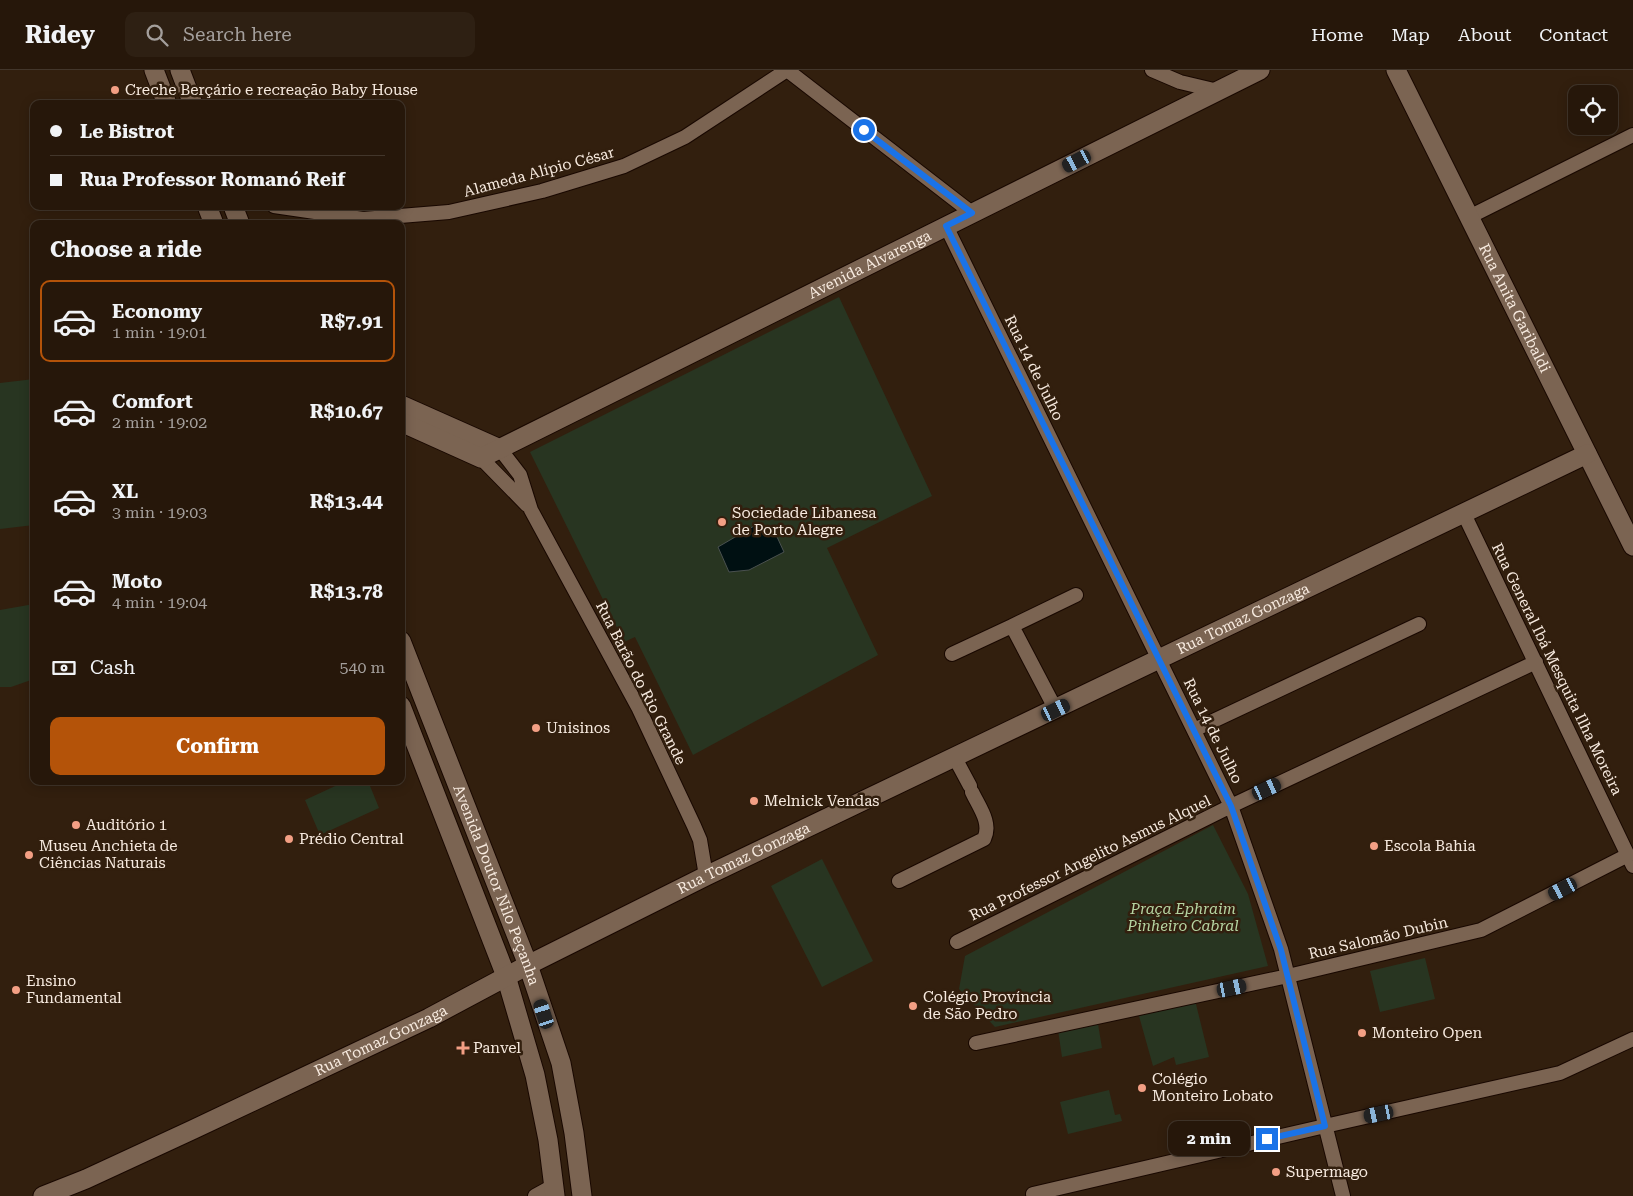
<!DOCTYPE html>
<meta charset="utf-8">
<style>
body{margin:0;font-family:"Roboto Serif",serif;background:#2e2013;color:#f1f3f6;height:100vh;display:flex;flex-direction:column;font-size:19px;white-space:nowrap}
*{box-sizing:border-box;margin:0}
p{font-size:16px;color:#a49f9c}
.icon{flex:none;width:28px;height:28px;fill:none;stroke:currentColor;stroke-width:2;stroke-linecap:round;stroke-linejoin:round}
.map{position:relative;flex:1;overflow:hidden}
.panel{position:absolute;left:30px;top:150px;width:375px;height:565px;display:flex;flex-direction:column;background:#26170a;border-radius:10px;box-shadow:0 2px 12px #0003,0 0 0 1px #42362b}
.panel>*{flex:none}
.banner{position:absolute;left:30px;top:30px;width:375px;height:110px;border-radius:10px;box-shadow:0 2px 12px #0003,0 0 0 1px #42362b;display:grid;align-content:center;height:110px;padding:0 20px;background:#26170a}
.tools{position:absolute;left:1568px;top:15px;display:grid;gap:10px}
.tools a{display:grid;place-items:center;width:50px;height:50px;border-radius:10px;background:#26170a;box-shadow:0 2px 12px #0003,0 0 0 1px #42362b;font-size:25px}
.end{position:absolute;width:22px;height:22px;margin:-11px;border:6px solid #1a73e8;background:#fff;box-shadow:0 0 0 2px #fff}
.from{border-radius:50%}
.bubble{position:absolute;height:35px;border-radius:10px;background:#26170a;box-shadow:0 2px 12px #0003,0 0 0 1px #42362b;font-size:16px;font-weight:700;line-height:35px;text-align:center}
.car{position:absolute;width:15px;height:30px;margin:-15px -8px;border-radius:6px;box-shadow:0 0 4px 1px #0007;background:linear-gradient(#222 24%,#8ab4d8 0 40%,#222 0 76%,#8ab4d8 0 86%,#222 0)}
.banner b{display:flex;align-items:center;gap:18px;height:48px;font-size:19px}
.banner b+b{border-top:1px solid #42362b}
.banner i{width:12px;height:12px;background:#f1f3f6}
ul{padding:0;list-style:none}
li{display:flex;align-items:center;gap:15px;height:82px;margin:0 10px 8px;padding:0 10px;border:2px solid transparent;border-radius:10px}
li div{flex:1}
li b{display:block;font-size:19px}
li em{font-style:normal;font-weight:700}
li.active{border-color:#b45309}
li>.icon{width:45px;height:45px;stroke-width:1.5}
h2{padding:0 20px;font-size:22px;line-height:60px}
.pay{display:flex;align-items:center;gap:12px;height:55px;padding:0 20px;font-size:19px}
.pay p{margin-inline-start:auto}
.action{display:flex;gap:10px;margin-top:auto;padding:10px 20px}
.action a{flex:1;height:58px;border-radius:10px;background:#b45309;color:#fff;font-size:20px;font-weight:700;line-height:58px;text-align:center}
header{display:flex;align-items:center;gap:30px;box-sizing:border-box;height:70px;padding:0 25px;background:#26170a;border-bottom:1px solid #42362b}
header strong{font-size:24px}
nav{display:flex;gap:28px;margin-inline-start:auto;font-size:18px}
.search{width:350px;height:45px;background:#2e2013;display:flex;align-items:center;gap:12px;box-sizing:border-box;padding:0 18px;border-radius:10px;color:#a49f9c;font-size:19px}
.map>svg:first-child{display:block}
.green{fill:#283521}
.water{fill:#001012;stroke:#4a5150}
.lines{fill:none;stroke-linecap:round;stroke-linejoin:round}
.street-casing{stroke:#190800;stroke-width:16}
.secondary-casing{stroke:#190800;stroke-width:21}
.street{stroke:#7b6452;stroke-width:14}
.secondary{stroke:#7b6452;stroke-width:19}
.route{stroke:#1a73e8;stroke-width:6}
.poi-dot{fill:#f39f84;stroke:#321f0e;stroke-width:2}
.labels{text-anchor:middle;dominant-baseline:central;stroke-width:5;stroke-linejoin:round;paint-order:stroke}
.poi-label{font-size:15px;fill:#f7eadf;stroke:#321f0e;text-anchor:start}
.street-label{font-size:15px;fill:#f7eadf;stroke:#321f0e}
.park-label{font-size:15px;font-style:italic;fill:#b5d4a2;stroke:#321f0e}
</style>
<header>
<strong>Ridey</strong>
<div class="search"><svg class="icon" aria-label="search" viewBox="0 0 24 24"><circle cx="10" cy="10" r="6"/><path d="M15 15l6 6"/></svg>Search here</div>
<nav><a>Home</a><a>Map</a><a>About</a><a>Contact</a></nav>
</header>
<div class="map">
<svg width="1633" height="1126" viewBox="0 0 1633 1126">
<rect width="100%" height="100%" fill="#321f0e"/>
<!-- green -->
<path class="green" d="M839 227 932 426 827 478 878 585 693 685 635 567 624 572 530 382Z
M34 309V455L0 459V313Z
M34 534V609L11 617H0V540Z
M346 711H368L379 738 320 765 305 730Z
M1213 755 1248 824 1268 896 995 957 959 919 965 886Z
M822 789 873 891 822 917 771 816Z
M1425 888 1435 929 1380 942 1370 901Z
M1195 930 1209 987 1176 995 1174 987 1153 996 1139 946Z
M1098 954 1102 978 1062 987 1058 960Z
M1109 1020 1115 1045 1120 1044 1122 1051 1068 1064 1060 1032Z"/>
<!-- water -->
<path class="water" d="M754 456H772L784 482 749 500 729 502 718 477Z"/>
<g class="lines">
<defs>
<path id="street" d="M787 0 972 143
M1152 0 1180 12 1218 21
M274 136 363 149 449 142 542 121 624 96 685 67 787 0
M1469 147 1633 65
M946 156 1231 736 1281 879 1343 1126
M500 379 520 405 531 440 639 639 694 756 700 770 706 806
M481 388 527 435
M1464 444 1633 796
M1012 556 1076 525
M952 584 1012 556 1056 640
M1194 660 1419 554
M955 688 970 716
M899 811 984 769C992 753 979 737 972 722
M957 872 1231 736 1536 592
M976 973 1288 906 1481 860 1628 785
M1033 1124 1325 1056 1560 1003 1633 969
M535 1126 555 1115"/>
<g id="secondary">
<path d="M154 0 167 34"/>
<path d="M180 0 193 34"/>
<path id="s1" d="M1396 0 1633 476"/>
<path d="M207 136 214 154"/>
<path d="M233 136 240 154"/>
<path d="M401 335 500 379"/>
<path id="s2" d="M401 352 481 388 1260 0"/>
<path id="s3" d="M401 571 528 895 561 993 574 1063 582 1126"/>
<path d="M401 636 506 906 535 1005 548 1070 555 1126"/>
<path id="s4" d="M43 1126 86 1109 192 1060 429 948 528 895 706 806 1587 384"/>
</g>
</defs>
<!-- street casing -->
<use href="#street" class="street-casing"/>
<!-- secondary casing -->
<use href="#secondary" class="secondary-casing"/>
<!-- street -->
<use href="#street" class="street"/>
<!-- secondary -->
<use href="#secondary" class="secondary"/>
</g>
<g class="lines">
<!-- route -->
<path class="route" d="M864 60 972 143 946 156 1231 736 1281 880 1325 1056 1267 1069"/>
</g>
<!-- markers -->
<g class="poi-dot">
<circle cx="115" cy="20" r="5"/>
<circle cx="722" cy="452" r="5"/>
<circle cx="536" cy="658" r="5"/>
<circle cx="754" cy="731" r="5"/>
<circle cx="76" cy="755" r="5"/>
<circle cx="289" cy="769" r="5"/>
<circle cx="1374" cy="776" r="5"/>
<circle cx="29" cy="785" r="5"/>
<circle cx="16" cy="920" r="5"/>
<circle cx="913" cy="936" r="5"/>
<circle cx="1362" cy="963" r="5"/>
<path d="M460.5 970.5h5v5h5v5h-5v5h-5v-5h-5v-5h5z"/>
<circle cx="1142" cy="1018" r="5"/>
<circle cx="1276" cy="1102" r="5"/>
</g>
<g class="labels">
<!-- poi labels -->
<g class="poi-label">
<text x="125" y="20">Creche Berçário e recreação Baby House</text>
<text x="732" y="443">Sociedade Libanesa<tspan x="732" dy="17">de Porto Alegre</tspan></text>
<text x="546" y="658">Unisinos</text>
<text x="764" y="731">Melnick Vendas</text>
<text x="86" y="755">Auditório 1</text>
<text x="299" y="769">Prédio Central</text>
<text x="39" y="776">Museu Anchieta de<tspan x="39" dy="17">Ciências Naturais</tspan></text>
<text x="1384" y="776">Escola Bahia</text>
<text x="26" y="911">Ensino<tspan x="26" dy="17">Fundamental</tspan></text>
<text x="923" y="927">Colégio Província<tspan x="923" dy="17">de São Pedro</tspan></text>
<text x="1372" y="963">Monteiro Open</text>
<text x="473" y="978">Panvel</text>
<text x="1152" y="1009">Colégio<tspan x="1152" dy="17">Monteiro Lobato</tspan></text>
<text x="1286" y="1102">Supermago</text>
</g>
<!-- street labels -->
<g class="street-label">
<text transform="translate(539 102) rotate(-15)">Alameda Alípio César</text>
<text stroke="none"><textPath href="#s2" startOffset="522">Avenida Alvarenga</textPath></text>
<text stroke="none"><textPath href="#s1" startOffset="266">Rua Anita Garibaldi</textPath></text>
<text transform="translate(1034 298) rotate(64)">Rua 14 de Julho</text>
<text stroke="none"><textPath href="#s4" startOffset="1332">Rua Tomaz Gonzaga</textPath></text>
<text transform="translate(1557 599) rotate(64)">Rua General Ibá Mesquita Ilha Moreira</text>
<text transform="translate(641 613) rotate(63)">Rua Barão do Rio Grande</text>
<text transform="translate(1213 661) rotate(64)">Rua 14 de Julho</text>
<text transform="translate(1090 788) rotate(-26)">Rua Professor Angelito Asmus Alquel</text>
<text stroke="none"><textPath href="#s4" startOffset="778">Rua Tomaz Gonzaga</textPath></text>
<text stroke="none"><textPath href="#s3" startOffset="262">Avenida Doutor Nilo Peçanha</textPath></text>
<text transform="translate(1378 868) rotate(-13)">Rua Salomão Dubin</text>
<text stroke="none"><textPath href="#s4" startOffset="372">Rua Tomaz Gonzaga</textPath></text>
</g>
<!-- park labels -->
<g class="park-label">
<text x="1183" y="839">Praça Ephraim<tspan x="1183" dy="17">Pinheiro Cabral</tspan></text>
</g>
</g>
</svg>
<div class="tools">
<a><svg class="icon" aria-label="locate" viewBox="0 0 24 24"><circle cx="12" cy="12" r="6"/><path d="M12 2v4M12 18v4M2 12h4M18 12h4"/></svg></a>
</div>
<i class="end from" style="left:864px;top:60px"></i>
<i class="end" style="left:1267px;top:1069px"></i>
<div class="bubble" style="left:1168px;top:1051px;width:82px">2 min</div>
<i class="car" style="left:1077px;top:91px;rotate:243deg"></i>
<i class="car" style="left:1056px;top:640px;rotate:64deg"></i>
<i class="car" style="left:1267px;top:719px;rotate:65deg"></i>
<i class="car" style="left:1563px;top:819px;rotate:243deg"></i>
<i class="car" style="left:1232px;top:918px;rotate:78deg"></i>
<i class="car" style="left:544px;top:944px;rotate:342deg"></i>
<i class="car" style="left:1379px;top:1044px;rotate:258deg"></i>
<div class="banner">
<b><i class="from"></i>Le Bistrot</b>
<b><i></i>Rua Professor Romanó Reif</b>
</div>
<section class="panel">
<h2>Choose a ride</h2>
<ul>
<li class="active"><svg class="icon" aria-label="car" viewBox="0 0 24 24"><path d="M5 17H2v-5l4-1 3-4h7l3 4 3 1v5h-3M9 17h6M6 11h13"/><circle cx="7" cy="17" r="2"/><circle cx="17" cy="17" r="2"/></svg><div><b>Economy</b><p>1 min · 19:01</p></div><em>R$7.91</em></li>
<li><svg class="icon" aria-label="car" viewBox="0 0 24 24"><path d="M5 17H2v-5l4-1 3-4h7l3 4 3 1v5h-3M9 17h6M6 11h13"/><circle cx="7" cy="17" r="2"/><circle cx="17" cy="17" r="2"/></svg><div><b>Comfort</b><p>2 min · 19:02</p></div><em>R$10.67</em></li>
<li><svg class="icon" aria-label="car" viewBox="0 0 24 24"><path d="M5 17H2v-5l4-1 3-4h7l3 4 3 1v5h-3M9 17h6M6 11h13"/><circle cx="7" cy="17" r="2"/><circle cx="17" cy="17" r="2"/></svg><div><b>XL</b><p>3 min · 19:03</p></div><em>R$13.44</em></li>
<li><svg class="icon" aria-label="car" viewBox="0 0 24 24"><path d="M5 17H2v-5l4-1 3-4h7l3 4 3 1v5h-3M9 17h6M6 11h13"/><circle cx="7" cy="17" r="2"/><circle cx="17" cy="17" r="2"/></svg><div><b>Moto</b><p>4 min · 19:04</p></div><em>R$13.78</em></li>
</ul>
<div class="pay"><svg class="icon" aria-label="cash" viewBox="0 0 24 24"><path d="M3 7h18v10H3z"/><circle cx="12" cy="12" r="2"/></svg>Cash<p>540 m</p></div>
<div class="action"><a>Confirm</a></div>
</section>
</div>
